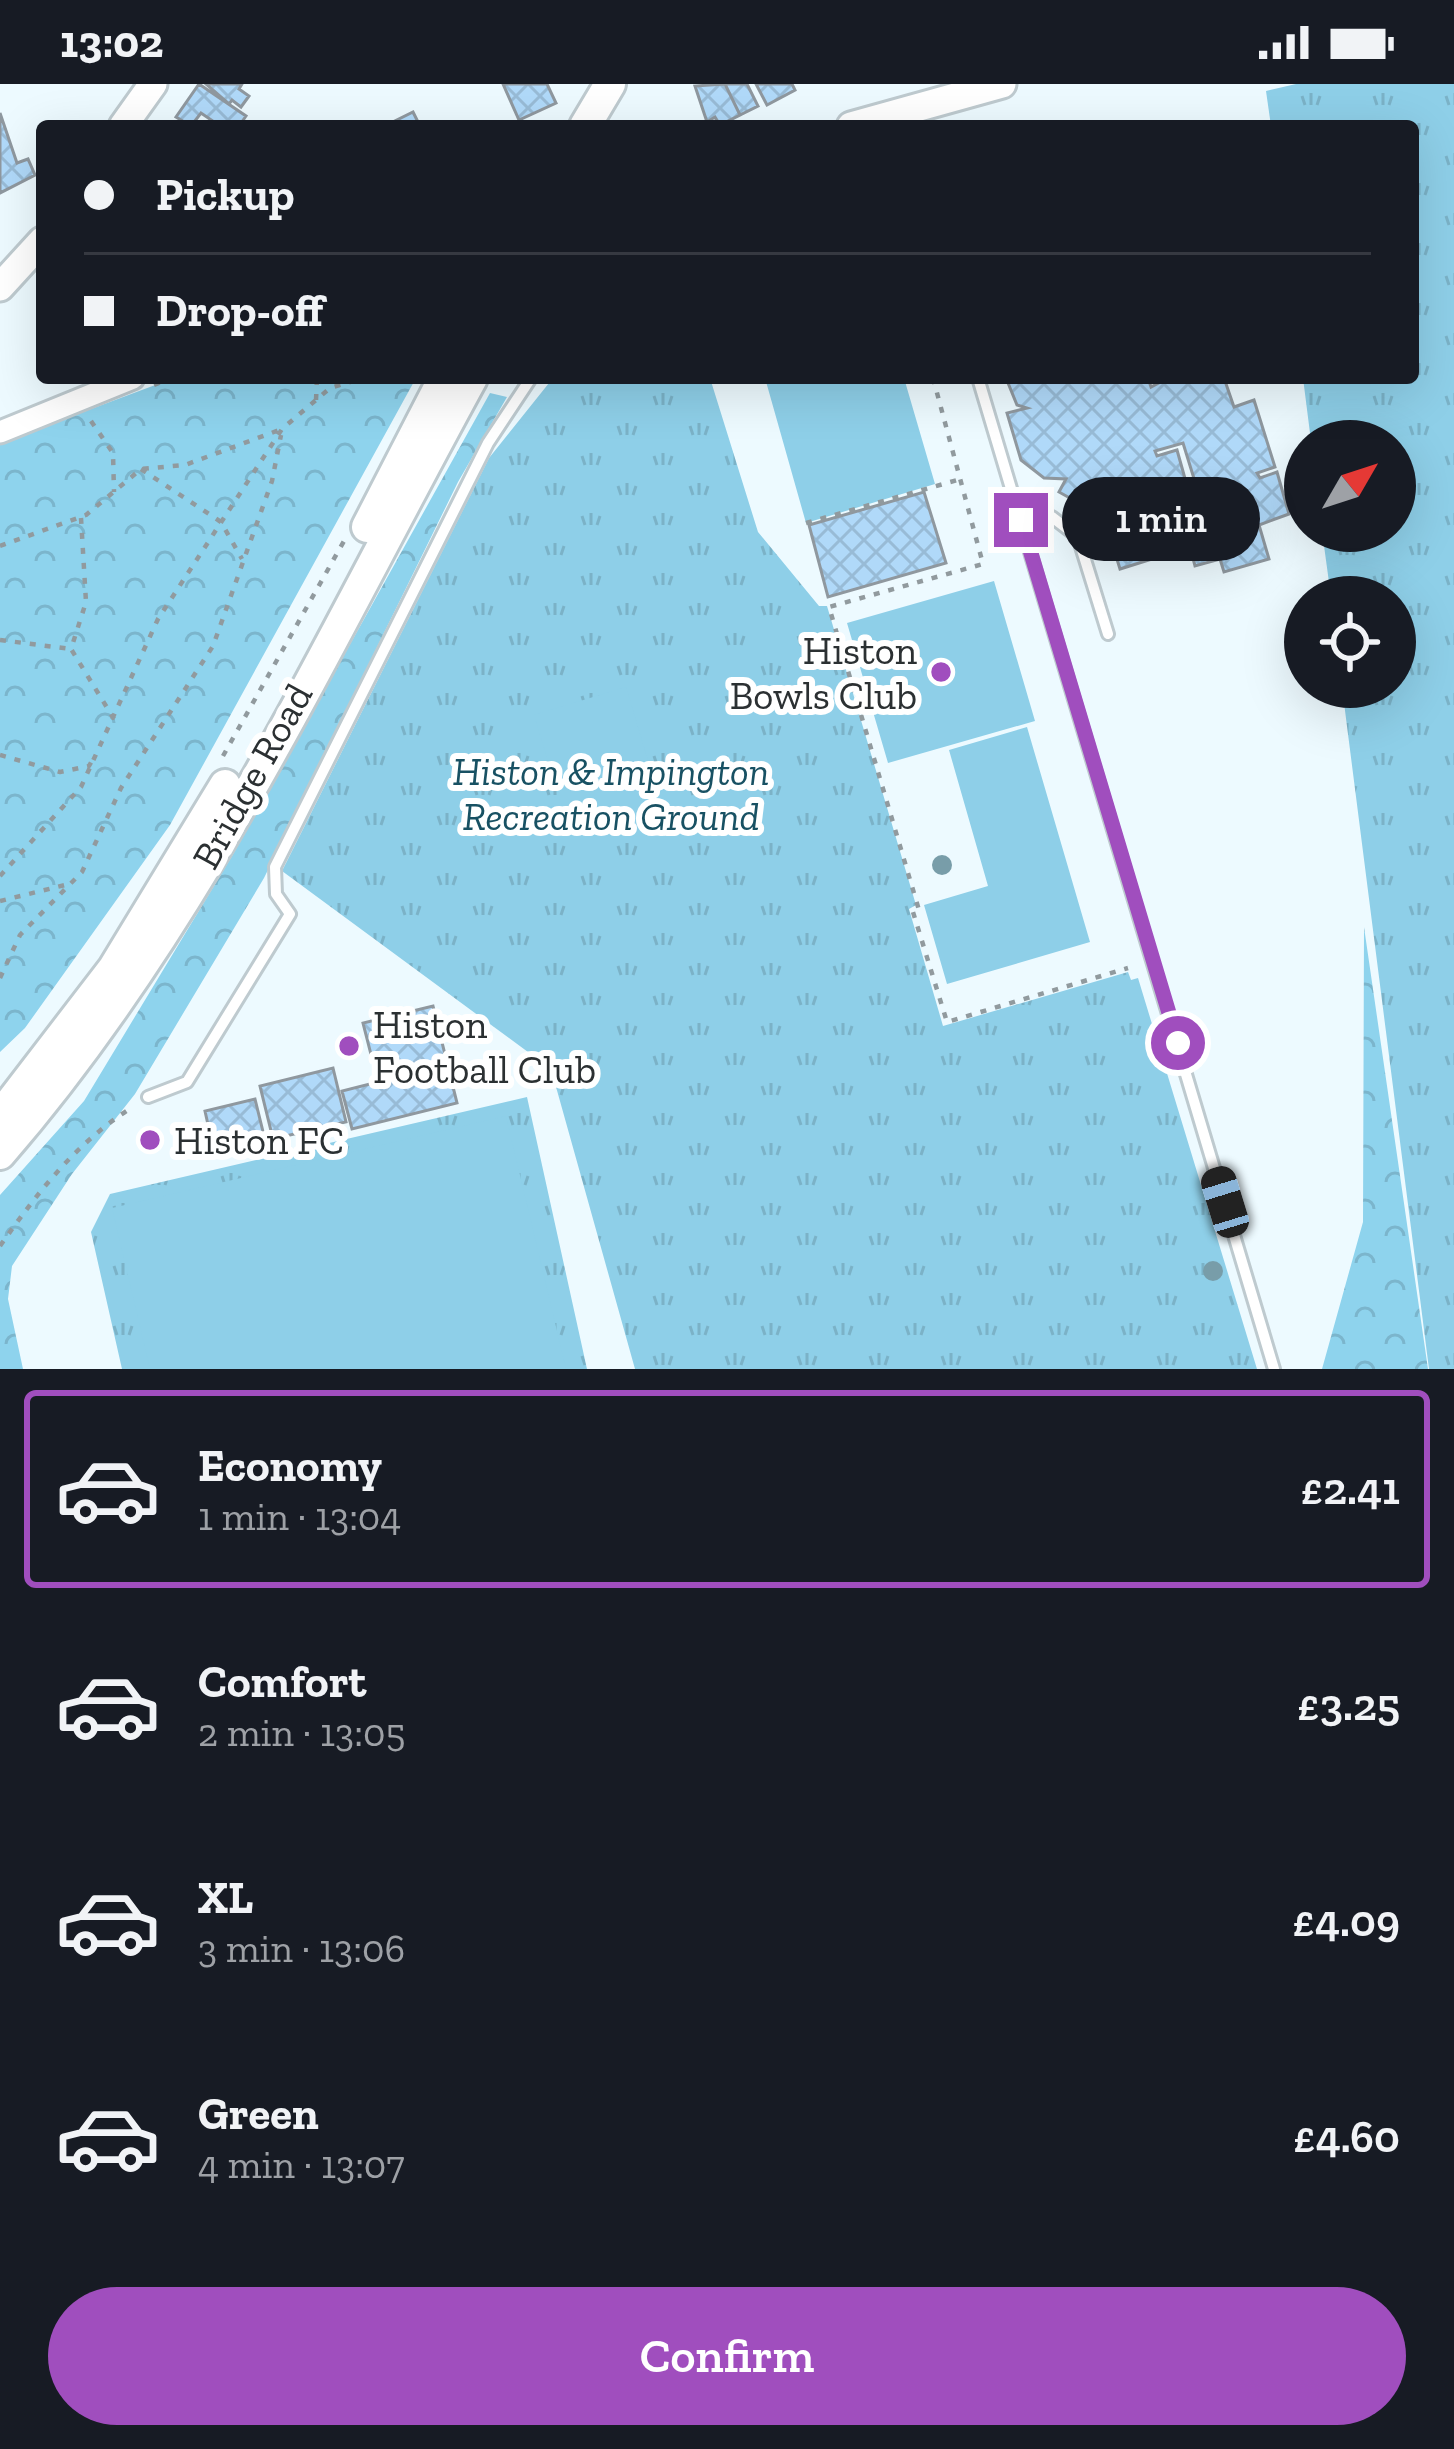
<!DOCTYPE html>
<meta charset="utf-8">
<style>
body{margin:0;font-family:"Zilla Slab",serif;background:#20242c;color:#f1f3f6;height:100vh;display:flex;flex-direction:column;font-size:45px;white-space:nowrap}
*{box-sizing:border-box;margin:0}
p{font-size:39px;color:#9ea1a6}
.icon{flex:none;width:66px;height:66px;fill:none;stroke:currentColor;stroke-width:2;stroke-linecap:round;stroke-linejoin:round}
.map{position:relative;height:1285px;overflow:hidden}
.panel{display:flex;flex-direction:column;background:#171b24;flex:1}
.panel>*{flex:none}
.hud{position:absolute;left:36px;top:36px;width:1383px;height:264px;border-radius:12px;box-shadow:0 12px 48px #0002;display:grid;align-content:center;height:264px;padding:0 48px;background:#171b24}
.needle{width:78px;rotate:51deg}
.fabs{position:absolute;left:1284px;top:336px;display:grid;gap:24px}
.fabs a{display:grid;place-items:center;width:132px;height:132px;border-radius:50%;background:#171b24;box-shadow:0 12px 48px #0002;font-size:60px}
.end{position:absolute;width:54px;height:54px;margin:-27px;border:15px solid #a04ebe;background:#fff;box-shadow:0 0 0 6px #fff}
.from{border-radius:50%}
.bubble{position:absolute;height:84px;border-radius:42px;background:#171b24;box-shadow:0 12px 48px #0002;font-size:39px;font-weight:600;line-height:84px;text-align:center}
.car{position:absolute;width:36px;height:72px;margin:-36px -18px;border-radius:15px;box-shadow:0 0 9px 3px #0007;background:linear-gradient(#222 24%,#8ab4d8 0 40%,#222 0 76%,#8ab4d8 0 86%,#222 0)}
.hud b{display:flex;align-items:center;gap:42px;height:114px;font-size:45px}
.hud b+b{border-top:3px solid #363941}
.hud i{width:30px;height:30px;background:#f1f3f6}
ul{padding:21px 0 0;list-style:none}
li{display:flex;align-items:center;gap:36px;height:198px;margin:0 24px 18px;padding:0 24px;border:6px solid transparent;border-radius:12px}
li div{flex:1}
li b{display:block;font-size:45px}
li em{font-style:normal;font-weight:600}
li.active{border-color:#a04ebe}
li>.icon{width:108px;height:108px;stroke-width:1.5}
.action{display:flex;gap:24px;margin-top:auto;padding:24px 48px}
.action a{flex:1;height:138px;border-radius:72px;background:#a04ebe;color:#fff;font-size:48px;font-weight:600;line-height:138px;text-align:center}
.status{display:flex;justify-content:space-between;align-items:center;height:84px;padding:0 60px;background:#171b24;direction:ltr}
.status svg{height:33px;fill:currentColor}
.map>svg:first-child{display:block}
.grass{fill:url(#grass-tufts)}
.forest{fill:url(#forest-crowns)}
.pitch{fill:#8ecfe8}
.building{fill:url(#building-cross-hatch);stroke:#8f989f;stroke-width:3;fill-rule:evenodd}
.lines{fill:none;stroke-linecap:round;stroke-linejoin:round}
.service-casing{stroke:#becacf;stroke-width:16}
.minor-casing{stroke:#becacf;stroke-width:27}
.tertiary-casing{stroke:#becacf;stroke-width:33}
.secondary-casing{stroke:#becacf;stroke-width:36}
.path{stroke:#919a9e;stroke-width:4.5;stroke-dasharray:6 9;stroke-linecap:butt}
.service{stroke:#fff;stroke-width:10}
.minor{stroke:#fff;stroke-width:21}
.tertiary{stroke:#fff;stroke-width:27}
.secondary{stroke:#fff;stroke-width:30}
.tree{fill:#789da9}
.route{stroke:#a04ebe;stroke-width:15}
.poi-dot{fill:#a04ebe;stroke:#fff;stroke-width:4.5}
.labels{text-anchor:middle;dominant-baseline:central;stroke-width:12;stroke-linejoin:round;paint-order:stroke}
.poi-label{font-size:39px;fill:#2b3032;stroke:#fff;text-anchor:start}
.park-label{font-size:39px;font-style:italic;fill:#185163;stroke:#fff}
.street-label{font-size:39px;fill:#2b3032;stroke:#fff}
</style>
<div class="status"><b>13:02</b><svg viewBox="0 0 49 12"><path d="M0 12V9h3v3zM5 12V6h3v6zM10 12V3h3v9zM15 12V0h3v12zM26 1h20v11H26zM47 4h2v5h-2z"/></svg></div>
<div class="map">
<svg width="1454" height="1285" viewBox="0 0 1454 1285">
<defs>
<pattern id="grass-tufts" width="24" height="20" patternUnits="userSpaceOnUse" patternTransform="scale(3)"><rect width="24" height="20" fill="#8ecfe8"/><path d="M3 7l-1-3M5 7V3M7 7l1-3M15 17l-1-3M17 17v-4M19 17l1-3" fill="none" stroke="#7bb2c7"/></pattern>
<pattern id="forest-crowns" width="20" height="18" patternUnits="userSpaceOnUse" patternTransform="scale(3)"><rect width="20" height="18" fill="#8ed3ed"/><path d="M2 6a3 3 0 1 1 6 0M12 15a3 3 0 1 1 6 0" fill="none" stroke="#7bb5cc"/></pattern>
<pattern id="building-cross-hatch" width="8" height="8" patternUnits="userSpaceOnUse" patternTransform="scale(3)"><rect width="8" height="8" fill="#b0d9f9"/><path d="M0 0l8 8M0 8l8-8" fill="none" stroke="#98bbd6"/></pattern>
</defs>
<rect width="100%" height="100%" fill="#edfaff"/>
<!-- grass -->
<path class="grass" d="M1296 0H1454V1285H1429L1342 603H1395V513H1331L1322 447H1395V357H1311L1303 294H1413V42H1271L1266 7Z
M553 294H710L758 448 819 522H827L916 821 909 825 943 942 1128 888 1131 896 1138 894 1257 1285H635L551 985 282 787 489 374Z
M527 1013 587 1285H122L91 1148 110 1110Z"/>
<!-- forest -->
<path class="forest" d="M174 294H416L170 741 25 944 0 968V359Z
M490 309 507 313 458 398 264 794 135 1010 72 1090 12 1182 8 1215 23 1285H0V1111L84 1017 232 772Z
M1364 843 1428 1285H1322L1363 1138Z"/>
<!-- pitch -->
<path class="pitch" d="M765 294H904L935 400 806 439Z
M994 497 1035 637 888 679 847 539Z
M626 603 661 720 570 748 534 631Z
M1027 643 1090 858 947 900 924 821 988 802 949 666Z
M506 1032 566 1285H150L112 1124Z"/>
<!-- building -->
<path class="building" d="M199 0 246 32 239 42H220L201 29 191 42 176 33Z
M206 0H242L239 5 249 12 241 23 232 16 229 20Z
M503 0H547L556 19 519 36Z
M725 0 740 31 720 41 715 33 707 38 695 2Z
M725 0H747L758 22 740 31Z
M756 0H792L795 6 767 21Z
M413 28 420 42H395L393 38Z
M0 29 17 79 28 75 35 91 0 109Z
M1006 294H1148L1151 303 1168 294H1224L1234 323 1254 316 1275 383 1257 389 1260 394 1277 388 1289 430 1259 441 1269 475 1224 488 1220 475 1195 482 1190 463 1120 485 1095 403 1084 406 1077 418 1059 408 1066 395 1044 394 1021 376 1007 329 1027 324 1017 321ZM1183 359 1200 414 1191 416 1177 366 1157 372 1155 367Z
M924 408 946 479 828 513 809 441Z
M433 922 457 1019 352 1045 342 1007 378 998 363 939Z
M333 984 346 1038 273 1055 260 1002Z
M255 1015 266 1060 215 1072 205 1027Z"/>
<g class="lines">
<defs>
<path id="service" d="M978 294 1274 1285
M1021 436 1052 433 1078 453 1108 550
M148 1013 187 998 290 830 276 810 275 783 488 359 531 294"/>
<path id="minor" d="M0 348 133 294"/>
<path id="tertiary" d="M123 42 153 0
M851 42 1002 0
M0 203 42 157"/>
<path id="secondary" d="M585 42 610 0
M367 443 444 294
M0 1032 113 885 225 701
M0 1070C198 842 328 557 472 294"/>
</defs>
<!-- service casing -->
<use href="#service" class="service-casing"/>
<!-- minor casing -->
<use href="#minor" class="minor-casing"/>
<!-- tertiary casing -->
<use href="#tertiary" class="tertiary-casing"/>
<!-- secondary casing -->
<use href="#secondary" class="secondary-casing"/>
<!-- path -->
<path class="path" d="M933 294 983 480 829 523 919 826 913 828 947 938 1128 884
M154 301 171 294
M316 316 317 294
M91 337 113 369 114 408
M141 385 221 438 242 475
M81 434 86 518 71 565 114 635
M806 439 961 395
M0 462 86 431 141 385 185 381 282 345
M0 556 71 565
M0 671 60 688 89 682 93 675
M223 672 344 457
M0 792 81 703 158 535 282 345 330 304 364 294
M0 817 65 801
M0 894 20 851 82 788 121 704 213 562 272 397 281 351
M0 1162C38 1108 75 1060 131 1024"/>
<!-- service -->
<use href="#service" class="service"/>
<!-- minor -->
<use href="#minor" class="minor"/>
<!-- tertiary -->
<use href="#tertiary" class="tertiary"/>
<!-- secondary -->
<use href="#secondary" class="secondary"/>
</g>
<!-- trees -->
<g class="tree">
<circle cx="942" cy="781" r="10"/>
<circle cx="1213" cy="1187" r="10"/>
</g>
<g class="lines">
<!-- route -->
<path class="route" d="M1021 436 1178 959"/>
</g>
<!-- markers -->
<g class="poi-dot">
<circle cx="941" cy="588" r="12"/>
<circle cx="349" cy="962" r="12"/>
<circle cx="150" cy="1056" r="12"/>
</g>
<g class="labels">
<!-- poi labels -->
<g class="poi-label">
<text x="917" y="566" text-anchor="end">Histon<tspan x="917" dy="45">Bowls Club</tspan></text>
<text x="373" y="940">Histon<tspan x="373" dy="45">Football Club</tspan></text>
<text x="174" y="1056">Histon FC</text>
</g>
<!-- park labels -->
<g class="park-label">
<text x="611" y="687">Histon &amp; Impington<tspan x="611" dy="45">Recreation Ground</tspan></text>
</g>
<!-- street labels -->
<g class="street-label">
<text transform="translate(252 692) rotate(-61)">Bridge Road</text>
</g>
</g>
</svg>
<div class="fabs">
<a><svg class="needle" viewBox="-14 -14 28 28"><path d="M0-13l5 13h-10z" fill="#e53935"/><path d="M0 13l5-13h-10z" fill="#9ea1a6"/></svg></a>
<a><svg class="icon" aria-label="locate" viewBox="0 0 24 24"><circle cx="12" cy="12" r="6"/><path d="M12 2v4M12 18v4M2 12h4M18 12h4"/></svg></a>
</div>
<i class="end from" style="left:1178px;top:959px"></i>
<i class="end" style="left:1021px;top:436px"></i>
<div class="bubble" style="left:1062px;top:393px;width:198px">1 min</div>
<i class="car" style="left:1225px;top:1118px;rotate:343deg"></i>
<div class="hud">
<b><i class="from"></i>Pickup</b>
<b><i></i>Drop-off</b>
</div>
</div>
<section class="panel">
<ul>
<li class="active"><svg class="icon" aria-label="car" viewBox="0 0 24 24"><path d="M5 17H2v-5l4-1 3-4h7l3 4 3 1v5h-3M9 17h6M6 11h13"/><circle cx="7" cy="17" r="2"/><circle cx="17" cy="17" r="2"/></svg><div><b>Economy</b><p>1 min · 13:04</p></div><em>£2.41</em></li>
<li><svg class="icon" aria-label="car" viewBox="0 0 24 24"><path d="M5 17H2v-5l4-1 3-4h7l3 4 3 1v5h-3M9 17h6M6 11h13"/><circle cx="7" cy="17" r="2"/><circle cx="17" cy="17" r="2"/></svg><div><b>Comfort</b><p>2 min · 13:05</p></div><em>£3.25</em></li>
<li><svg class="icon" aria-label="car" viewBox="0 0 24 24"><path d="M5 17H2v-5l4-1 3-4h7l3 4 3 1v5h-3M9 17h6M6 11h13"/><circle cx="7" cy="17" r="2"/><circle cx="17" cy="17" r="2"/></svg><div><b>XL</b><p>3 min · 13:06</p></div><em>£4.09</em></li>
<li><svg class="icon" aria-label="car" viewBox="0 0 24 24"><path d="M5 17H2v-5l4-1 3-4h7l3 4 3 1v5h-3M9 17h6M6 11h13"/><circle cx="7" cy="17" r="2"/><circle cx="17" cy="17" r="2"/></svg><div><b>Green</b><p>4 min · 13:07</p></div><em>£4.60</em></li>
</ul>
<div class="action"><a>Confirm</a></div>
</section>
